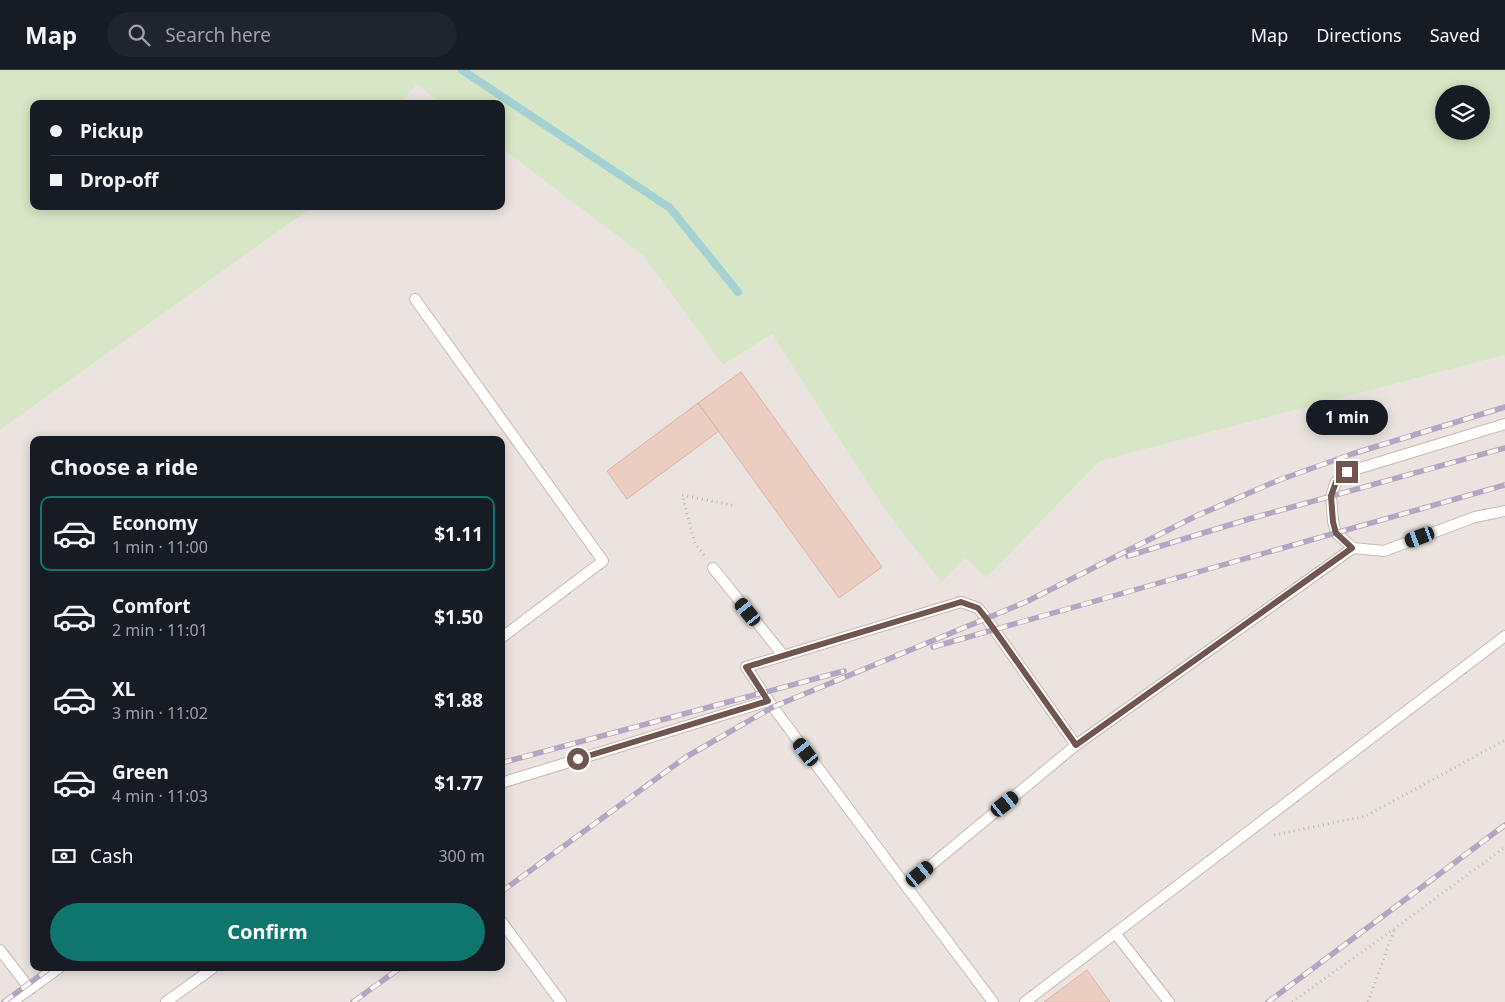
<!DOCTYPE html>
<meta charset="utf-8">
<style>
body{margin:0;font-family:"Noto Sans",sans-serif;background:#20242c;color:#f1f3f6;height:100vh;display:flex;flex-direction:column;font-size:19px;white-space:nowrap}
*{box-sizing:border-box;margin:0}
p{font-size:16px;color:#9ea1a6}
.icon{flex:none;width:28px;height:28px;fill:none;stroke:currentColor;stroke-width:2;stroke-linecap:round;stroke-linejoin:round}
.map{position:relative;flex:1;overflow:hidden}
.sheet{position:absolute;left:30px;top:366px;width:475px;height:535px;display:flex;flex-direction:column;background:#171b24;border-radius:10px;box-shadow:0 2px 12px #0003}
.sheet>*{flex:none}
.guide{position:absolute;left:30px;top:30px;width:475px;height:110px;border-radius:10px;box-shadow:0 2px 12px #0003;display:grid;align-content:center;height:110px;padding:0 20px;background:#171b24}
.tools{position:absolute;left:1435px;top:15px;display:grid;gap:10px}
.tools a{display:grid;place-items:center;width:55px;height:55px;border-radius:50%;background:#171b24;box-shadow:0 2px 12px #0003;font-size:25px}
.end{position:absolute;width:22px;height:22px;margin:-11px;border:6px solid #70564e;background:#fff;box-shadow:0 0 0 2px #fff}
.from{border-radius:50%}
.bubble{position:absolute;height:35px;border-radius:18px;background:#171b24;box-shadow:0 2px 12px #0003;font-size:16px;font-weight:700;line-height:35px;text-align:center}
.car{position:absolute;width:15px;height:30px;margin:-15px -8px;border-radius:6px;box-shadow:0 0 4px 1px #0007;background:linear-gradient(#222 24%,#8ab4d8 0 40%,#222 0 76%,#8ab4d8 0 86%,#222 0)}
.guide b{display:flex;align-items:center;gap:18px;height:48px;font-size:19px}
.guide b+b{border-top:1px solid #363941}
.guide i{width:12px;height:12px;background:#f1f3f6}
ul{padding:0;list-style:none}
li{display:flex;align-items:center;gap:15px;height:75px;margin:0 10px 8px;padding:0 10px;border:2px solid transparent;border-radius:10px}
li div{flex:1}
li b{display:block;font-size:19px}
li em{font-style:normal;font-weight:700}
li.selected{border-color:#0f766e}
li>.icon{width:45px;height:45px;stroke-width:1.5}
h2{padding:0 20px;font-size:22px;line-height:60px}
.pay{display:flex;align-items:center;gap:12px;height:55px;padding:0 20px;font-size:19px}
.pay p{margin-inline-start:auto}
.primary-button{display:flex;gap:10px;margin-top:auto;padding:10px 20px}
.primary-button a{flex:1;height:58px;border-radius:30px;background:#0f766e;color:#fff;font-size:20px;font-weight:700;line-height:58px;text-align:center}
header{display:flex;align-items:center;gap:30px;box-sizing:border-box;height:70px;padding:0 25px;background:#171b24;border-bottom:1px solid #363941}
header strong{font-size:24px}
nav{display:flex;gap:28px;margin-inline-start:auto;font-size:18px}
.search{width:350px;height:45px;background:#20242c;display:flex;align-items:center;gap:12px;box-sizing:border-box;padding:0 18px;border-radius:28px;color:#9ea1a6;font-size:19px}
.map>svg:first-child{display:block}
.industrial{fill:#eae3e0;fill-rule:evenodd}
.green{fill:#d7e6c6;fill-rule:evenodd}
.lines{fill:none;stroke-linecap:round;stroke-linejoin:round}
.stream{stroke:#a4d1d2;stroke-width:8}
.building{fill:#eccdc1;stroke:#ddb2a3}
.lane-casing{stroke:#cab7ae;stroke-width:12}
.path{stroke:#d1b0a4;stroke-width:3;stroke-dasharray:1 4;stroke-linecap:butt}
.lane{stroke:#fff;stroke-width:10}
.rail-casing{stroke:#b2a6c2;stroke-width:5.5}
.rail{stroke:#fdf4ec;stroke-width:4;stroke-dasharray:11;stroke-linecap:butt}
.route{stroke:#70564e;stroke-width:6}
</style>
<header>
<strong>Map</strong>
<div class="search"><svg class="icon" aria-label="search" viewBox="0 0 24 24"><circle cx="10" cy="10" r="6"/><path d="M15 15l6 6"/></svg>Search here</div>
<nav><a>Map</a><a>Directions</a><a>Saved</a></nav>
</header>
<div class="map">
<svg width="1505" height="932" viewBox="0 0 1505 932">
<rect width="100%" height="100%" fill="#faf0e6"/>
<!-- industrial -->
<path class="industrial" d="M416 13 443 34H400Z
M501 78 643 185 723 295 772 264 965 488 986 508 1100 391 1505 285V932H0V360L314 136H501ZM34 370H501V898H34Z"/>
<!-- green -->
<path class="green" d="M0 0H1505V285L1100 391 986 508 965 488 941 512 884 438 772 264 723 295 643 185 501 78V34H443L416 14 400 34H34V136H314L0 360ZM1444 24H1481V61H1444Z"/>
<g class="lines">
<!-- stream -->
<path class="stream" d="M462 0 670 138 738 222"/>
</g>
<!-- building -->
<path class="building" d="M741 302 882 497 839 528 698 333Z
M698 333 719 361 627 429 607 401Z
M1087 900 1110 932H1044Z"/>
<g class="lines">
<defs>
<path id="lane" d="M415 229 603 491 501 568
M1505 354 1347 402 1336 412 1331 426 1333 451 1336 463 1353 478 1384 481 1475 447 1505 441
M713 498 783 585
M501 713 768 631
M906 816 773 637 746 597 961 532 978 538 986 548 1076 675
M501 851 561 932
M1115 863 1169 932
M0 880 30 919
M12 932 59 898
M166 932 213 898
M993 932 906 816 1076 675 1353 478
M1025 932 1505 566"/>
</defs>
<!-- lane casing -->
<use href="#lane" class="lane-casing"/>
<!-- path -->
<path class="path" d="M704 485 695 473 682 425 736 436
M1274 765 1366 746 1505 670
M1292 932 1394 859 1505 777
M1368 932 1394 860"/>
<!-- lane -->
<use href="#lane" class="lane"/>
<defs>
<path id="rail" d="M1128 486 1249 449 1505 378
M933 577 1505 415
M501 693 844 601
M501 822 686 687 773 637 1028 531 1194 447 1279 410 1352 384 1505 337
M4 932 50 898
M353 932 400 898
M1268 932 1505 755"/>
</defs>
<!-- rail casing -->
<use href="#rail" class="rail-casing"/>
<!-- rail -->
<use href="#rail" class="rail"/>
</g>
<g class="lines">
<!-- route -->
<path class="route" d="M578 689 768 631 746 597 961 532 978 538 986 548 1076 675 1352 478 1336 463 1333 452 1331 426 1336 412 1347 402"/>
</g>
</svg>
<div class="tools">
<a><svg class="icon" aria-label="layers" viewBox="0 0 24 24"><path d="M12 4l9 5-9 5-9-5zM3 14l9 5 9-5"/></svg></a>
</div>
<i class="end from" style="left:578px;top:689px"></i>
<i class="end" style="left:1347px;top:402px"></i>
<div class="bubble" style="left:1306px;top:330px;width:82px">1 min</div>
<i class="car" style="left:1420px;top:467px;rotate:250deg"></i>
<i class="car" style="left:748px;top:542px;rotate:321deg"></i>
<i class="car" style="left:806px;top:682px;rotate:323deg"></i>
<i class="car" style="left:1005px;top:734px;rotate:51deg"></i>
<i class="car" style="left:920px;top:804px;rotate:50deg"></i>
<div class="guide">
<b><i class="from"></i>Pickup</b>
<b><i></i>Drop-off</b>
</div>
<section class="sheet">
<h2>Choose a ride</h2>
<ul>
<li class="selected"><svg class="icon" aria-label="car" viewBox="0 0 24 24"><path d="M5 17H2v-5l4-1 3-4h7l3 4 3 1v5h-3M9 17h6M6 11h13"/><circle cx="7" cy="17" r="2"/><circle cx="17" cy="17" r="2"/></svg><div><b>Economy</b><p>1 min · 11:00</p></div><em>$1.11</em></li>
<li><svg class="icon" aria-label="car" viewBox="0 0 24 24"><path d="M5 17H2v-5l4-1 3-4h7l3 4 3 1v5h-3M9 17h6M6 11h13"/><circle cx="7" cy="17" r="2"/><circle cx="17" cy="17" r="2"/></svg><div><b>Comfort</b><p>2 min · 11:01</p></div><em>$1.50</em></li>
<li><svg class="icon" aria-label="car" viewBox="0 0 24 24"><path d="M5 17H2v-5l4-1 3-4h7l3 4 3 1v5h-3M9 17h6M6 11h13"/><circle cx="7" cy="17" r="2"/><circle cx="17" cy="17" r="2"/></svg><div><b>XL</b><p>3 min · 11:02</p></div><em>$1.88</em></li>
<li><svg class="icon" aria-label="car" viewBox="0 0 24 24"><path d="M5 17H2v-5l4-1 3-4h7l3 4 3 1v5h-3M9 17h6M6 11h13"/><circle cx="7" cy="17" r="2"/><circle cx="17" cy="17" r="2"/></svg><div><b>Green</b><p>4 min · 11:03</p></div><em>$1.77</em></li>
</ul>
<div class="pay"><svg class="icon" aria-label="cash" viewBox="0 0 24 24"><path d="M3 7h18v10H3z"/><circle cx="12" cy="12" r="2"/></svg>Cash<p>300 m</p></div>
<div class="primary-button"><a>Confirm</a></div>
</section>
</div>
